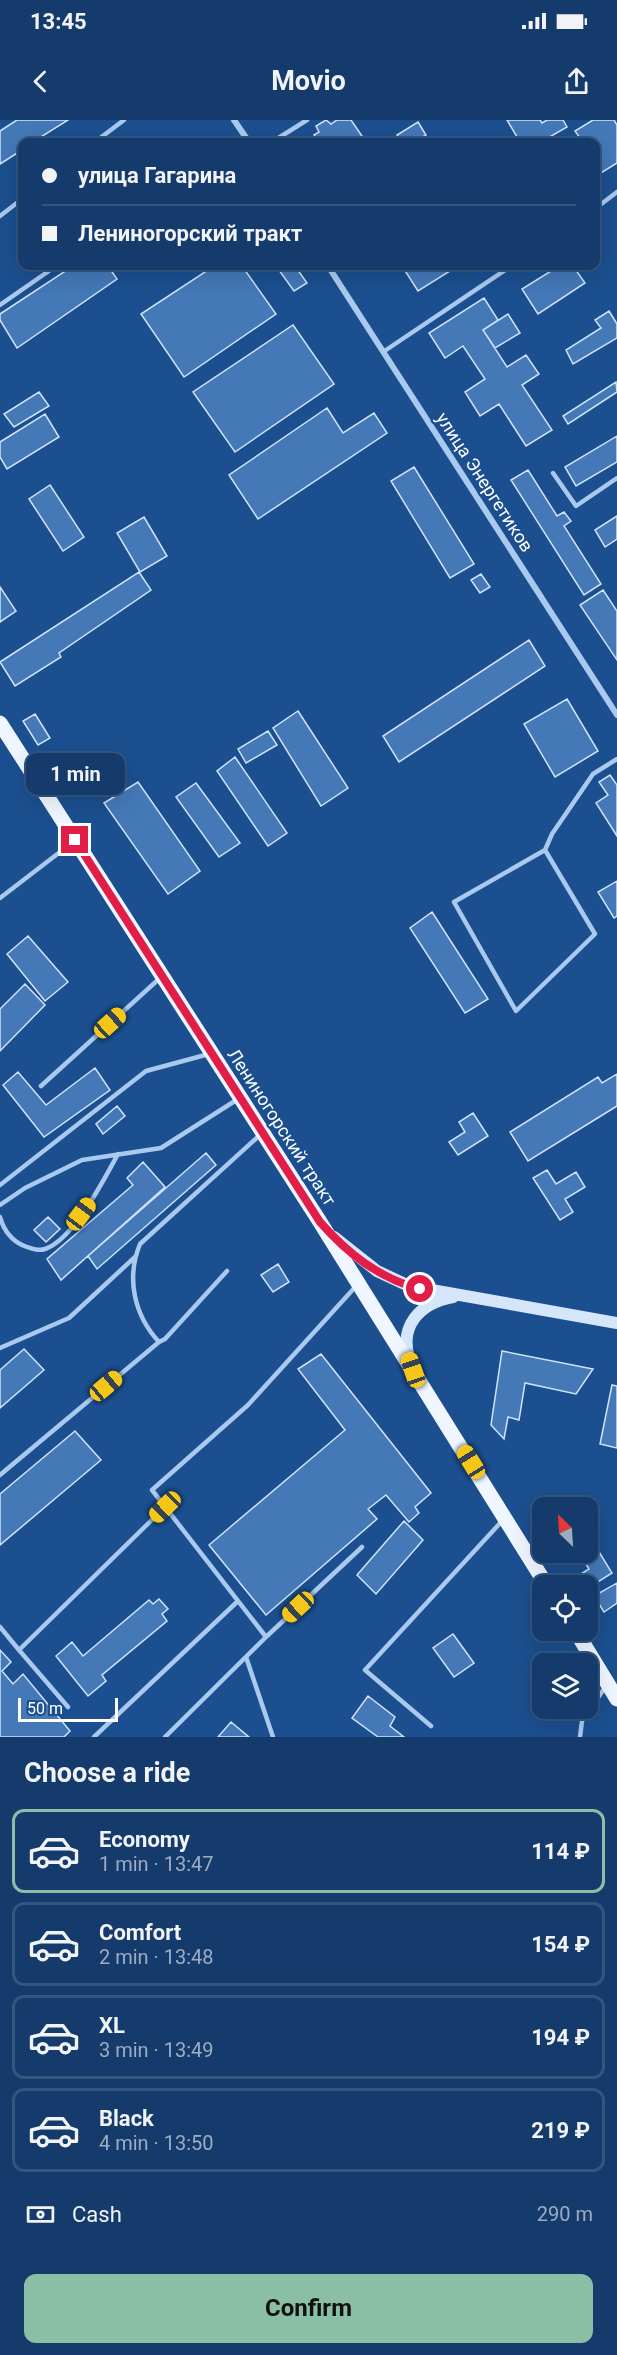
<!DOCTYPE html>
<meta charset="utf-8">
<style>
body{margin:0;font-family:Roboto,sans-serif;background:#214673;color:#f1f3f6;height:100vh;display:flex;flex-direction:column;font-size:22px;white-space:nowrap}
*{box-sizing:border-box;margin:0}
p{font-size:20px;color:#9dadc1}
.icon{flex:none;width:33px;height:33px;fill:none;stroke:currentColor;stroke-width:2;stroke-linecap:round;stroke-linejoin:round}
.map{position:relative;height:1617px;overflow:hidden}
.sheet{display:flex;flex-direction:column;background:#143b6b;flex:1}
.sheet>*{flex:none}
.top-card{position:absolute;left:18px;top:18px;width:582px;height:132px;border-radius:12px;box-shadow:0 6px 24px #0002,0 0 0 2px #33557e;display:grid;align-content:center;height:132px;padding:0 24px;background:#143b6b}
.needle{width:39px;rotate:335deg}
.tools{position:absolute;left:532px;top:1377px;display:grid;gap:12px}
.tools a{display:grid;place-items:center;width:66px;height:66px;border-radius:12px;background:#143b6b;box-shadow:0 6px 24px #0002,0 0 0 2px #33557e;font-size:30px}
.scale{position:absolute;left:18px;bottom:15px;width:100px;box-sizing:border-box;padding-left:6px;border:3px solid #fff;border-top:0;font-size:16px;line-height:21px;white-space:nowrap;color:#fff;-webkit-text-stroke:4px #1b4f8f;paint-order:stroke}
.end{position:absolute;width:27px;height:27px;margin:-14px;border:8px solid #e11d48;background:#fff;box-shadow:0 0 0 3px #fff}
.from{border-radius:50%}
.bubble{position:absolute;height:42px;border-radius:12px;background:#143b6b;box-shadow:0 6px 24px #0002,0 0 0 2px #33557e;font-size:20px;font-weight:700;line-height:42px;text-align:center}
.car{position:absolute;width:18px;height:36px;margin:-18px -9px;border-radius:8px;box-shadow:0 0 4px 2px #0007;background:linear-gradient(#f5c518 24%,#345 0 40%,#f5c518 0 76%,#345 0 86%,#f5c518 0)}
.top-card b{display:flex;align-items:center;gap:21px;height:57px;font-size:22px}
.top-card b+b{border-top:2px solid #33557e}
.top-card i{width:15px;height:15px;background:#f1f3f6}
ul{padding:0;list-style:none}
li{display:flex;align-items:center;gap:18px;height:84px;margin:0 12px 9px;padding:0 12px;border:3px solid #33557e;border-radius:12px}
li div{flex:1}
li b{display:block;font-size:22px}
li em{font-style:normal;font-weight:700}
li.on{border-color:#8abfa5}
li>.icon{width:54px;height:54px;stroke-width:1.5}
h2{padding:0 24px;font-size:27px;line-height:72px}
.pay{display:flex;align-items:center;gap:15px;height:66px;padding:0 24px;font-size:22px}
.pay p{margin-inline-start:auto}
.button{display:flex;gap:12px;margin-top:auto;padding:12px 24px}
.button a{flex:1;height:69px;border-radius:12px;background:#8abfa5;color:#111;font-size:24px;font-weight:700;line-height:69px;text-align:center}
.status{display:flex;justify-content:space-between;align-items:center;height:42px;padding:0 30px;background:#143b6b;direction:ltr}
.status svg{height:16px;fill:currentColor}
header{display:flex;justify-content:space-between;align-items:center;height:78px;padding:0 24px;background:#143b6b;font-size:27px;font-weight:700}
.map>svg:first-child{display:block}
.building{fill:#4478b7;stroke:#cfe3fa;stroke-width:1.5}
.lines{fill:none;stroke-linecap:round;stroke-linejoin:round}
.lane{stroke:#a9c9ee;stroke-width:4.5}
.street{stroke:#a9c9ee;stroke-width:6}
.secondary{stroke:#d6e6fa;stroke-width:12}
.primary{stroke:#f0f6ff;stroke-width:15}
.route{stroke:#e11d48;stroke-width:8}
.labels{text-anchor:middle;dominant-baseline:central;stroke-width:4.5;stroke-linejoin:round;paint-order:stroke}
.street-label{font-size:18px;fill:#fff;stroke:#1b4f8f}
</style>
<div class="status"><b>13:45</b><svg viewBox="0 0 49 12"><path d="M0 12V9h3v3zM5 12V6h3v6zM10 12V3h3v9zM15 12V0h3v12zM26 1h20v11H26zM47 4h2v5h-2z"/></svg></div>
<header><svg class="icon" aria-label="back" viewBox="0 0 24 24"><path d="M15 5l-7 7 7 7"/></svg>Movio<svg class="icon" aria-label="share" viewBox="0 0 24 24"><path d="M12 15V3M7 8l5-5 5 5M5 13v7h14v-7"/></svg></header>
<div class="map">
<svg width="617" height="1617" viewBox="0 0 617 1617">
<rect width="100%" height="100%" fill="#1b4f8f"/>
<!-- building -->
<path class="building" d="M17 0H68L33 22H22V30L0 44V11Z
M326 0 331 4 337 0H351L362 16 352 22H319L314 15 319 12 316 6Z
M507 0H540L542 3 547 0H563L567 7 541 22H520Z
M593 0H614L617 5V43L596 56V22H583L575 11Z
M418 2 426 15 414 22H402L397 15Z
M73 146H108L117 159 17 228 0 200V194Z
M214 146H242L276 194 184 257 141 194Z
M276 146H295L307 163 294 171Z
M402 146H458L418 171Z
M559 146H573L585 163 538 194 522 169Z
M484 178 498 200 483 210 507 247 526 235 539 254 522 265 552 310 526 326 499 284 480 296 465 272 485 259 463 226 445 238 429 213Z
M609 191 617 204V218L573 244 566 230 601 208 595 200Z
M508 194 520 213 495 228 483 210Z
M293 205 334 264 235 332 193 272Z
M616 262 617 272 568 304 563 296Z
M39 272 49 286 14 307 4 294Z
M327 288 343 313 374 293 387 313 258 399 229 355Z
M45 294 59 317 7 349 0 337V322Z
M617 316V342L576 366 565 347Z
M414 347 474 444 450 458 391 361Z
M528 350 557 396 564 392 571 401 564 406 601 464 584 475 511 360Z
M50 365 84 417 63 431 29 379Z
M617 396V419L605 427 595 410Z
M144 397 167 436 140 452 117 413Z
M139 452 151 470 59 533 61 537 15 566 0 542Z
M481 454 490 467 480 473 471 460Z
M0 467 16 491 0 502Z
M603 470 617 491V540L580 485Z
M529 520 545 546 399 642 383 616Z
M567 579 598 631 555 657 524 604Z
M298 591 348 668 321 686 273 608Z
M35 594 50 618 38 625 23 601Z
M268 611 277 625 246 643 238 629Z
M235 637 287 713 268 726 217 651Z
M610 655 617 665V716L596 683 608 675 599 662Z
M138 662 200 751 168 774 104 683Z
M196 663 240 723 219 737 176 677Z
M617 761V796L614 798 598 772Z
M432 792 488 879 465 893 410 808Z
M28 816 68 862 45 881 7 834Z
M25 864 45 885 0 931V889Z
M95 948 110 970 44 1017 3 965 18 952 46 985Z
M617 954V986L528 1041 510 1012 598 957 602 963Z
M117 986 125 996 103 1014 96 1004Z
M473 993 488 1016 458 1035 449 1022 465 1012 459 1002Z
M206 1033 216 1045 97 1149 88 1136Z
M143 1042 165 1067 61 1160 47 1139 133 1065 127 1058Z
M547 1050 556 1064 576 1052 585 1067 565 1079 573 1092 560 1100 533 1058Z
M48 1097 60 1109 46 1122 34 1110Z
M278 1144 289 1162 273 1172 261 1155Z
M24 1229 44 1250 0 1288V1250Z
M502 1231 593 1249 576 1274 525 1263 519 1300 508 1297 504 1319 491 1305Z
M321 1234 431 1373 415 1387 419 1393 409 1402 386 1375 368 1389 377 1399 266 1495 209 1425 345 1310 298 1249Z
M612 1265 617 1266V1328L600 1324Z
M75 1311 101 1340 0 1425V1374Z
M404 1401 423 1420 376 1474 357 1455Z
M588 1414 612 1453 590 1467 581 1454 589 1449 580 1434 572 1439 568 1432H588Z
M617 1463V1483L604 1492 594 1476Z
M159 1479 168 1489 162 1494 167 1501 102 1555 106 1561 88 1576 56 1536 72 1522 83 1536 149 1480 153 1484Z
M453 1514 474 1543 454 1557 433 1528Z
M0 1530 11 1542 2 1551 13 1564 23 1554 70 1611 64 1617H0Z
M368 1576 395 1597 390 1606 404 1617H378L352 1598Z
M231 1602 249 1617H218Z"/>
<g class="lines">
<!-- lane -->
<path class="lane" d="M95 22 124 0
M272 22 307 0
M596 88 617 72
M0 96 22 79
M0 185 56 146
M383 232 511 146
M553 353 576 386 617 358
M545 730 595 814 516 891 454 782 545 730 552 714 593 654 617 639
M0 778 73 722
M41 966 160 858
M0 1065 146 951 209 934
M0 1085 25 1068 82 1040 161 1028 238 979
M0 1097C4 1111 13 1122 27 1127 33 1129 39 1131 45 1129 74 1119 104 1059 118 1034
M227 1151 165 1219 159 1222C134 1195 126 1158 140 1124L261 1014
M357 1165 248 1285 152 1370 266 1517 362 1427
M0 1228 69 1198 135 1137
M0 1355 159 1222
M0 1507 19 1530
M246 1537 273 1617
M68 1587 19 1530 165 1387
M431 1606 365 1550 502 1401
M94 1617 238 1481
M165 1617 266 1517
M580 1617 582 1601 606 1566"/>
<!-- street -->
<path class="street" d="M234 0 249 22
M328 146 617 595"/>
<!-- secondary -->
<path class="secondary" d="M334 1117 377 1151 409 1166 617 1203
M410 1241C398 1207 419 1183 453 1177"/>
<!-- primary -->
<path class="primary" d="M0 603 320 1102 547 1466
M575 1510 617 1579"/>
</g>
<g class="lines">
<!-- route -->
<path class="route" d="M75 720 320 1102C348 1134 379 1158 420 1169"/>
</g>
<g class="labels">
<!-- street labels -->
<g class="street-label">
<text transform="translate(485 362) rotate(57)">улица Энергетиков</text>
<text transform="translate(282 1007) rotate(57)">Лениногорский тракт</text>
</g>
</g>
</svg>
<div class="tools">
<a><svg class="needle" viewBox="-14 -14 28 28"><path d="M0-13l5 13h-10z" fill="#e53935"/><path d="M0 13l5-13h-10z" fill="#9dadc1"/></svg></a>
<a><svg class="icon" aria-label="locate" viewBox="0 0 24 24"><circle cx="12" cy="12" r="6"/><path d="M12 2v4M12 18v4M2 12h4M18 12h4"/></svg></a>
<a><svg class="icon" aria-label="layers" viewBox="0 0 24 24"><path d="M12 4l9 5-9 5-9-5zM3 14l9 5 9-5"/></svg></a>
</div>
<div class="scale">50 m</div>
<i class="end from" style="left:420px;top:1169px"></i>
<i class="end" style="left:75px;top:720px"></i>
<div class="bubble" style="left:26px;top:633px;width:99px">1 min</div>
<i class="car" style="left:110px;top:903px;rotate:48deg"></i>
<i class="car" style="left:81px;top:1094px;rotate:37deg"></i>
<i class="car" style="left:413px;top:1250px;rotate:341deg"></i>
<i class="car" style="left:106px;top:1266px;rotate:50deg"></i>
<i class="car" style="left:471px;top:1342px;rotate:328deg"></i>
<i class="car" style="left:165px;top:1387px;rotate:226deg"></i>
<i class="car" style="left:298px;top:1487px;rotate:227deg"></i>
<div class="top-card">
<b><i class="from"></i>улица Гагарина</b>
<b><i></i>Лениногорский тракт</b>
</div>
</div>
<section class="sheet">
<h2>Choose a ride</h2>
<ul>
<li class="on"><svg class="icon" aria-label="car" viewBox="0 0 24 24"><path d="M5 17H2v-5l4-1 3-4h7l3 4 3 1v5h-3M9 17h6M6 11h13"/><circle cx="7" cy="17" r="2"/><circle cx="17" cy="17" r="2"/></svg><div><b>Economy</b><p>1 min · 13:47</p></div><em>114 ₽</em></li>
<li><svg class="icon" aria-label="car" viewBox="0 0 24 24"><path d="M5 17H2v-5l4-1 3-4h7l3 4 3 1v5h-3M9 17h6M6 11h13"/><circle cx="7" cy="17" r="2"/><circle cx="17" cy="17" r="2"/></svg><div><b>Comfort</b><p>2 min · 13:48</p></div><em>154 ₽</em></li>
<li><svg class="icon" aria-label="car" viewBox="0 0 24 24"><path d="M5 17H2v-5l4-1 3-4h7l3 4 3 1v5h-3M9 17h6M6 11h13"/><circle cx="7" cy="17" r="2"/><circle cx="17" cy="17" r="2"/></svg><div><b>XL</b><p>3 min · 13:49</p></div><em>194 ₽</em></li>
<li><svg class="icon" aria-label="car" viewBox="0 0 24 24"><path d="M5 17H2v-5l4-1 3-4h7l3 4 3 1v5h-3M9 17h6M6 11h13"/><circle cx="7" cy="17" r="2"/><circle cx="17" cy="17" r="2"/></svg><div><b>Black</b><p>4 min · 13:50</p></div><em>219 ₽</em></li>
</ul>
<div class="pay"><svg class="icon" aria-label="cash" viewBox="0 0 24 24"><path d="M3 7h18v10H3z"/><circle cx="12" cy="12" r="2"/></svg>Cash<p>290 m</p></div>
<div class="button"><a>Confirm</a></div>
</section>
